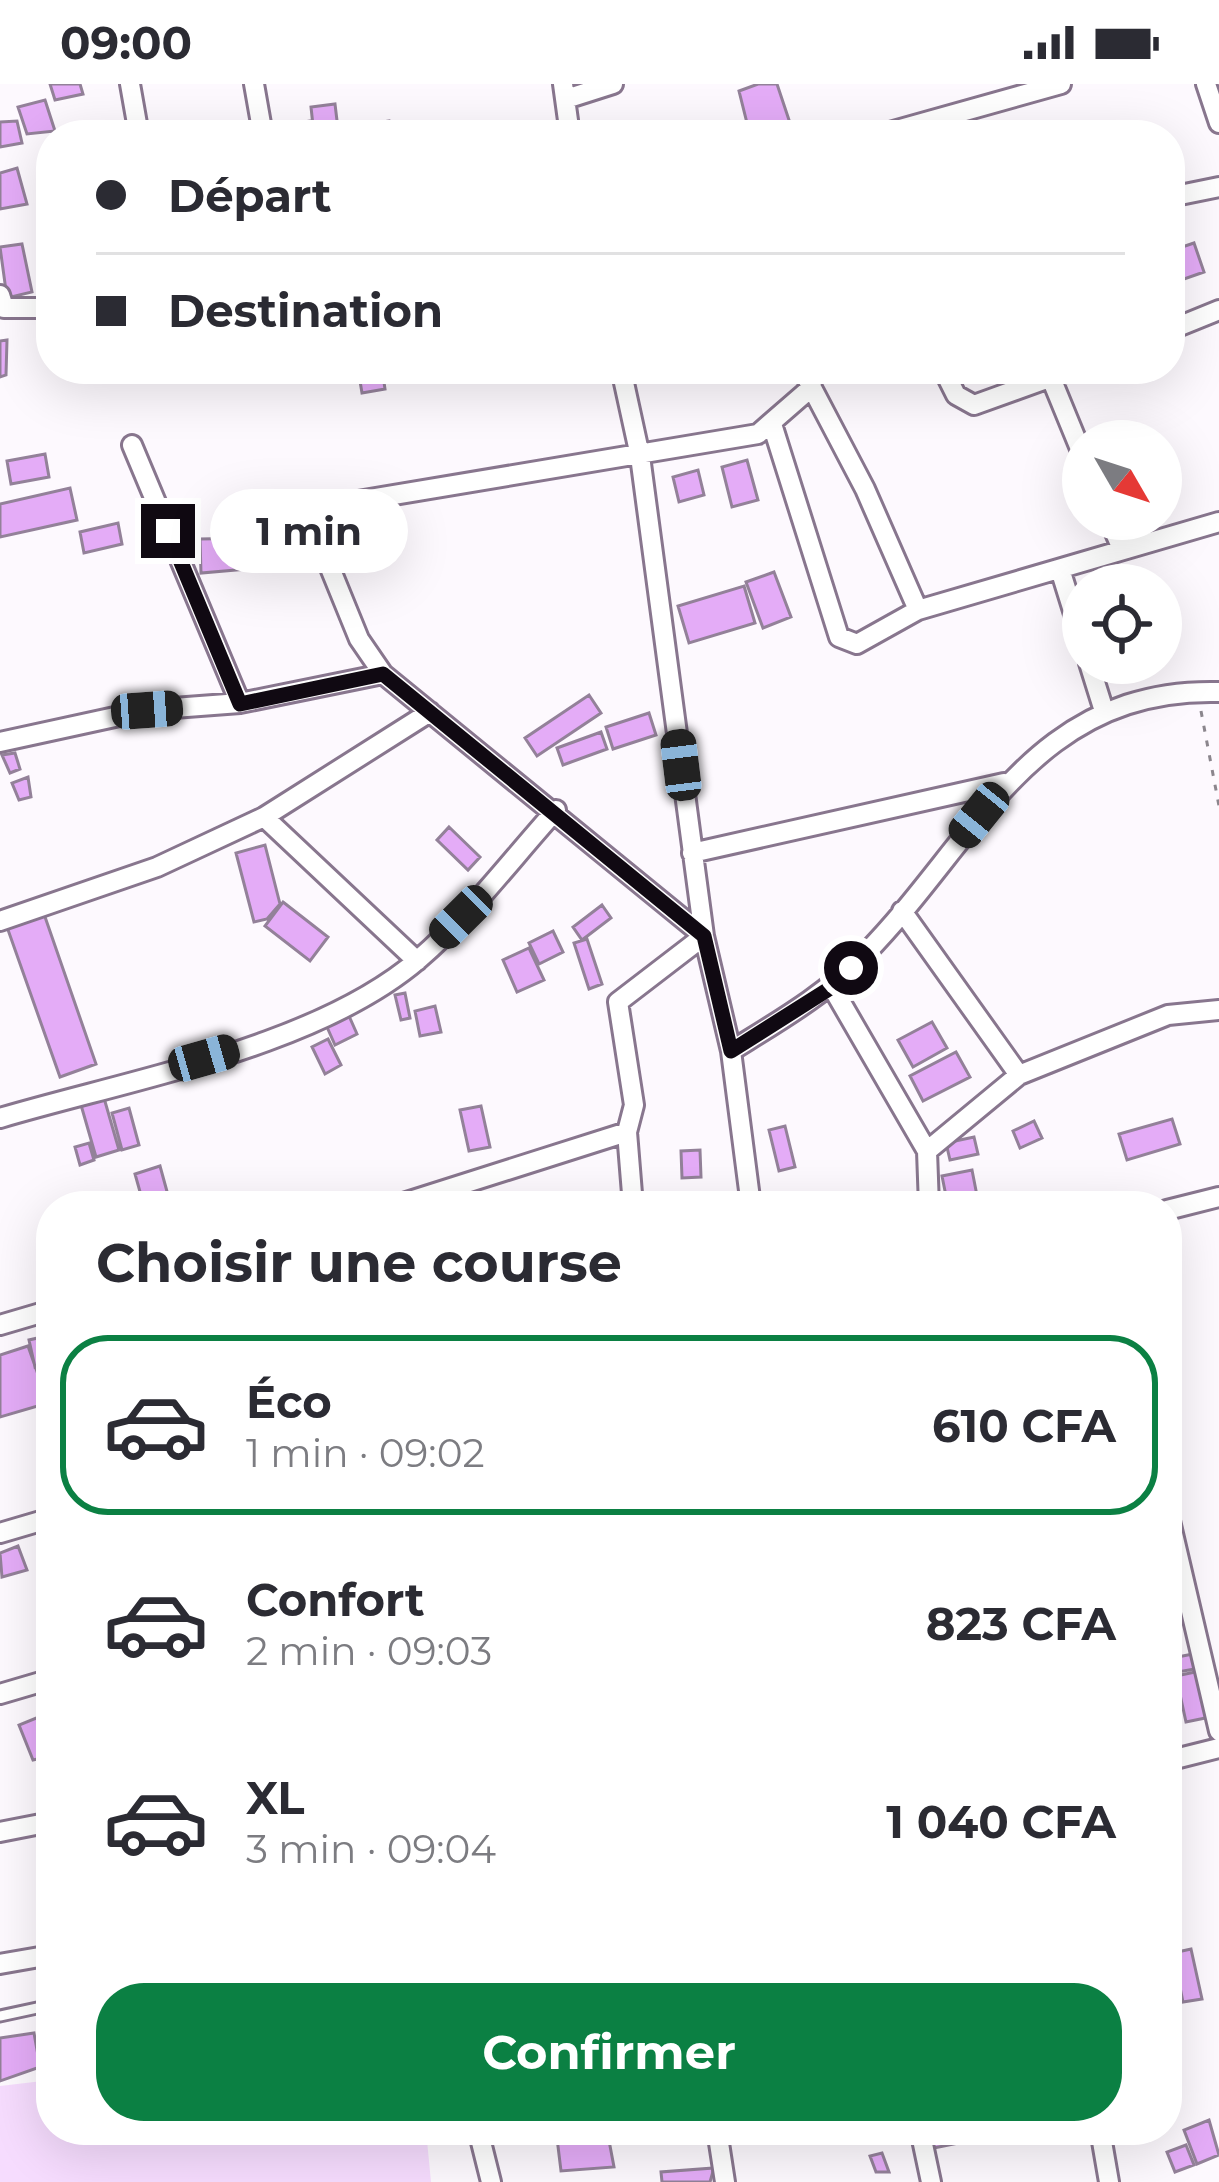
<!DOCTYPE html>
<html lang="fr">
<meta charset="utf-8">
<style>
body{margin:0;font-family:Montserrat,sans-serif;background:#f7f7f7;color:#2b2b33;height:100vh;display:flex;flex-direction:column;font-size:45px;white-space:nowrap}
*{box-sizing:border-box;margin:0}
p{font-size:39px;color:#7c7c81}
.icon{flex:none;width:66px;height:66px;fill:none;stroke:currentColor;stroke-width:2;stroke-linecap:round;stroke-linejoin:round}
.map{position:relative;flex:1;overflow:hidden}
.details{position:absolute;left:36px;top:1107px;width:1146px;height:954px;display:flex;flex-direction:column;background:#fff;border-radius:48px;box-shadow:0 12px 48px #0002}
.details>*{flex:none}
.banner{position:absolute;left:36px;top:36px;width:1149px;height:264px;border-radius:48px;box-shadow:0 12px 48px #0002;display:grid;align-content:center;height:264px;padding:0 60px;background:#fff}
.needle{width:78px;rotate:129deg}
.buttons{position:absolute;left:1062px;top:336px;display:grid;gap:24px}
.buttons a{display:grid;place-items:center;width:120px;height:120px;border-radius:50%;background:#fff;box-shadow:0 12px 48px #0002;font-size:60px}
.end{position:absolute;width:54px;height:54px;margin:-27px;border:15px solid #100912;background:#fff;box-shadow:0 0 0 6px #fff}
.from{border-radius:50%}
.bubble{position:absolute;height:84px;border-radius:42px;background:#fff;box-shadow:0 12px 48px #0002;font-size:39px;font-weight:700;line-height:84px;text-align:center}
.car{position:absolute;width:36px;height:72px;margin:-36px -18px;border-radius:15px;box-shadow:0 0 9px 3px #0007;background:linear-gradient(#222 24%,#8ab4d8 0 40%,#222 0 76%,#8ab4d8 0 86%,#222 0)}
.banner b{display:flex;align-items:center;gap:42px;height:114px;font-size:45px}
.banner b+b{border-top:3px solid #e1e1e2}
.banner i{width:30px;height:30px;background:#2b2b33}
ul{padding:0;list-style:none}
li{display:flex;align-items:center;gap:36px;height:180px;margin:0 24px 18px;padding:0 36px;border:6px solid transparent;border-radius:48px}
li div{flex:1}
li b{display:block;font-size:45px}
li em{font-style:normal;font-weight:700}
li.selected{border-color:#0b8043}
li>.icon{width:108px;height:108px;stroke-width:1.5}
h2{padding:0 60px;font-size:54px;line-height:144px}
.primary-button{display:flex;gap:24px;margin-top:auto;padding:24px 60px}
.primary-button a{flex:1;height:138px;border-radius:48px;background:#0b8043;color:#fff;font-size:48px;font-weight:700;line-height:138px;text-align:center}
.status{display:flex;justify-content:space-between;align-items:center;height:84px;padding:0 60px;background:#fff;direction:ltr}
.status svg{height:33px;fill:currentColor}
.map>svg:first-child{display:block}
.green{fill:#f6dcfe}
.building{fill:#e4acf7;stroke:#938199;stroke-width:3}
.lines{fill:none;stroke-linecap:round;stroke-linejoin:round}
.service-casing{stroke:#88768e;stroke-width:15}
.minor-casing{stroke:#88768e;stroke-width:24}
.path{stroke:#8b868d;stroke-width:3;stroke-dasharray:6 9;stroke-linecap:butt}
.service{stroke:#fff;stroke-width:9}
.minor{stroke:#fff;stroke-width:18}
.route{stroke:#100912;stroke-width:15}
</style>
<div class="status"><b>09:00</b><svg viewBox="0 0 49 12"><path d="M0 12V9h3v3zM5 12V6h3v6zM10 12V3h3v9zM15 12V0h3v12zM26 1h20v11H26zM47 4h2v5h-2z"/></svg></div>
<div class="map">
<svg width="1219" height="2098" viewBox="0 0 1219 2098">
<rect width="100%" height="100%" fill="#fdf9fe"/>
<!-- green -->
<path class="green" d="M51 1996V2046H426L431 2098H0V2002Z"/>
<!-- building -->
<path class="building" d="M50 0H80L83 10 55 16Z
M758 0H777L794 51H750L739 7Z
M45 16 55 47 27 50 18 23Z
M335 20 338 45 389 37 391 51H314L311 23Z
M17 37 22 59 0 63V38Z
M310 37 311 51H269L268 44Z
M17 84 27 120 0 125V89Z
M1194 159 1204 188 1170 200V167Z
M22 160 32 208 7 214 0 163Z
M7 256 6 291 0 293V257Z
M358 285H382L385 305 362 309Z
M45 370 49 393 11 400 7 377Z
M747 376 758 416 732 423 722 383Z
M698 386 704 411 679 418 673 393Z
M70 404 77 436 0 453V420Z
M118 439 122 460 84 469 80 448Z
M261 454 270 483 201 489 200 455Z
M774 488 791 533 763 544 746 498Z
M744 502 755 539 689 559 678 522Z
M589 611 601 629 537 672 525 654Z
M649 629 656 651 613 665 606 643Z
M601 648 607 665 563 681 557 664Z
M15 669 20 685 10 689 2 671Z
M28 693 31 713 19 716 12 699Z
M449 743 480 773 468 786 437 756Z
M265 761 280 820 267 835 254 838 236 769Z
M283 818 328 853 310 877 265 842Z
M602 821 611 834 582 856 573 843Z
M44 830 96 980 60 993 7 843Z
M553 847 563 868 539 880 529 859Z
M587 855 602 900 589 905 574 859Z
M529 864 544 896 517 908 503 876Z
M405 909 410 934 401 936 395 911Z
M435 922 441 948 420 952 415 927Z
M349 932 357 950 335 961 327 943Z
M932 938 947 964 913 983 898 956Z
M328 955 341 981 325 990 312 963Z
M956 968 970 993 923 1017 910 992Z
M104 1014 119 1066 96 1073 81 1021Z
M481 1022 490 1063 469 1067 460 1026Z
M129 1024 139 1061 122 1066 112 1029Z
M1172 1035 1180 1060 1127 1076 1119 1050Z
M1034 1037 1042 1054 1020 1064 1013 1047Z
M785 1042 795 1083 779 1087 769 1046Z
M974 1053 978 1070 950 1076 946 1059Z
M89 1059 94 1076 80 1081 75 1063Z
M700 1066 701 1093 682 1094 681 1067Z
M160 1082 171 1122H144L135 1090Z
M972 1086 979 1122H948L942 1092Z
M113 1109 116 1122H94L92 1115Z
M51 1251V1278L35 1283 29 1256Z
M28 1262 48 1319 0 1333V1271Z
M18 1462 27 1486 2 1493 0 1469Z
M1198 1569 1200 1584 1167 1590V1575Z
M1200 1587 1210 1633 1186 1638 1176 1592Z
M51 1628V1672L33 1676 19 1641Z
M1191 1865 1202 1915 1183 1918 1173 1869Z
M34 1949 40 1983 0 1997V1954Z
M1209 2036 1219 2071 1197 2080 1184 2046Z
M556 2046H607L614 2083 561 2087Z
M925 2046H965L968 2057 929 2065Z
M1186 2061 1194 2081 1175 2088 1167 2068Z
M882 2069 889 2088H876L870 2072Z
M714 2084 710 2098H662L661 2088Z"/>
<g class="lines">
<defs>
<path id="service" d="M0 1932 51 1921"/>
<path id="minor" d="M130 0 139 51
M254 0 263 51
M563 0 570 51
M1206 0 1219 39
M566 15 613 0
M879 51 1061 0
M1170 113 1219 103
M0 211 4 224H51
M1170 246 1219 226
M621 285 640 372 704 852 731 967 751 1122
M802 285 865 405 918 526
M943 285 956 311 974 321 1074 285
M1051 294 1083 372
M772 340 839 553 857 560 918 526 1219 438
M132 361 240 619
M1109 435 1122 465
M1060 485 1083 559
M1089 579 1104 627
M0 658 147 626 240 619 383 590
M264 733 417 877
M692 769 1004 699
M902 827 1019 991
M0 837 157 783 264 733 430 628
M704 852 383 590 359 555 315 447 334 421 758 350 812 303
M832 903 927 1067 929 1122
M731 967C779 937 826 910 865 870 976 757 1033 603 1219 608
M0 1034C128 996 317 963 419 875 469 832 511 776 556 726
M927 1067 1019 991 1168 931 1219 926
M394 1122 627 1048
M633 1122 627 1048 634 1021 618 918 704 852
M1167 1126 1219 1113
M0 1241 51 1226
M1167 1424 1219 1647
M0 1449 51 1434
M0 1610 51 1595
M1167 1677 1219 1664
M0 1748 51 1738
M0 1880 51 1871
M478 2046 491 2098
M717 2046 725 2098
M920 2046 931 2098
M1100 2046 1109 2098"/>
</defs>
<!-- service casing -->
<use href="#service" class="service-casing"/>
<!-- minor casing -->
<use href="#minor" class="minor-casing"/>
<!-- path -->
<path class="path" d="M1201 627 1219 722"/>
<!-- service -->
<use href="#service" class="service"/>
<!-- minor -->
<use href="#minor" class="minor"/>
</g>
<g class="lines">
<!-- route -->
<path class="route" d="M168 447 240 620 383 590 704 852 731 967 832 903 851 884"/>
</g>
</svg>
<div class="buttons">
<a><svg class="needle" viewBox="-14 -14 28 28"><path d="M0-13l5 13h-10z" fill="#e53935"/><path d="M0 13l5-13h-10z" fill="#7c7c81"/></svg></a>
<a><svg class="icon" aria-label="locate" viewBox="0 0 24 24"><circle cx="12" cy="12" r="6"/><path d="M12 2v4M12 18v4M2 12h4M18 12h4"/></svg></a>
</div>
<i class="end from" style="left:851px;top:884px"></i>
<i class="end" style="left:168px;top:447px"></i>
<div class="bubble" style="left:210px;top:405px;width:198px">1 min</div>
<i class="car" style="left:147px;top:626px;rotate:86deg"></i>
<i class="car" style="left:681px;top:681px;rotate:353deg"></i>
<i class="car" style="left:979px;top:731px;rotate:219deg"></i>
<i class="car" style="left:461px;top:833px;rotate:225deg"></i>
<i class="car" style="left:204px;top:974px;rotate:74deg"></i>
<div class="banner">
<b><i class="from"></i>Départ</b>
<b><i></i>Destination</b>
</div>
<section class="details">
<h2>Choisir une course</h2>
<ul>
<li class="selected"><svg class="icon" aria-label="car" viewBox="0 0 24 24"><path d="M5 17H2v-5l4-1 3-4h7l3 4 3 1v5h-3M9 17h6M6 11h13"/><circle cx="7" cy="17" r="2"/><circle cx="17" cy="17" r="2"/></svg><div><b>Éco</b><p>1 min · 09:02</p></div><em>610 CFA</em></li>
<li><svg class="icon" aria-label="car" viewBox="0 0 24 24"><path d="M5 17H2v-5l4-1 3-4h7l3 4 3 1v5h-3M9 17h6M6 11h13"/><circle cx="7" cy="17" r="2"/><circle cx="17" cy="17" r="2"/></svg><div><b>Confort</b><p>2 min · 09:03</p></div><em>823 CFA</em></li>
<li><svg class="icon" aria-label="car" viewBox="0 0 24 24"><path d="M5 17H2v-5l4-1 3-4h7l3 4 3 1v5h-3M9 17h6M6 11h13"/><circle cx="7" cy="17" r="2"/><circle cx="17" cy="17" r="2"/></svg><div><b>XL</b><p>3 min · 09:04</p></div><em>1 040 CFA</em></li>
</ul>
<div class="primary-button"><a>Confirmer</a></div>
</section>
</div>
